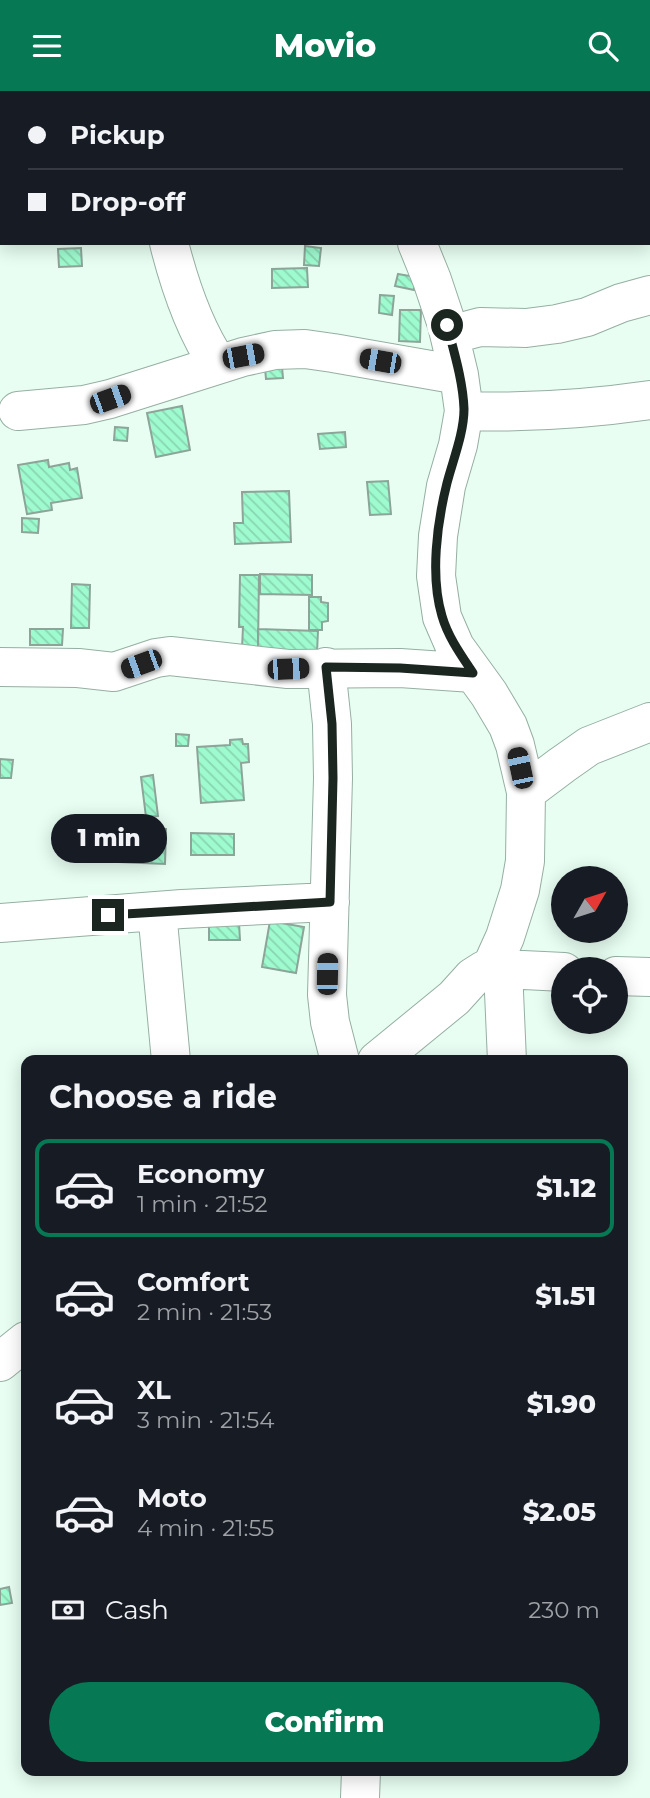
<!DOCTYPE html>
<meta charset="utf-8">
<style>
body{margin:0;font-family:Montserrat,sans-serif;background:#20242c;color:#f1f3f6;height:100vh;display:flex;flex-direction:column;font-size:26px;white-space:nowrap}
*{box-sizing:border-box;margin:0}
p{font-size:23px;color:#9ea1a6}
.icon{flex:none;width:38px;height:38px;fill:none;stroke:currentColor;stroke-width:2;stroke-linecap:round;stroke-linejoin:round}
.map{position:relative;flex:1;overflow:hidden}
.details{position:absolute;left:21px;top:964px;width:607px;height:721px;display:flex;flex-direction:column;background:#171b24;border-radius:14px;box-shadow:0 4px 18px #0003}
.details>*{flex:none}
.guide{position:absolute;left:0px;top:0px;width:651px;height:154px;box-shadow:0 4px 18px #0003;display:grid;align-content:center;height:154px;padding:0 28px;background:#171b24}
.needle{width:46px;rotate:51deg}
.controls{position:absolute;left:551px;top:775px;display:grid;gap:14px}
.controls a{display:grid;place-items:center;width:77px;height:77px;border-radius:50%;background:#171b24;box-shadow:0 4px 18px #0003;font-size:35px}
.end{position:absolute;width:32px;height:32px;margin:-16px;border:9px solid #1c2621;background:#fff;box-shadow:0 0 0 4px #fff}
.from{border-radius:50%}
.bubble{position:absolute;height:49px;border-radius:24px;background:#171b24;box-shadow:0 4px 18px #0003;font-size:23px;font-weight:800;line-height:49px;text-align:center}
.car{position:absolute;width:21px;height:42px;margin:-21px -10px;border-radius:9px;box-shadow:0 0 5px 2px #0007;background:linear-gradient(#222 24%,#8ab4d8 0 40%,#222 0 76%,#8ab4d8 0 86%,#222 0)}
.guide b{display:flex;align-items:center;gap:24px;height:66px;font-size:26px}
.guide b+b{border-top:2px solid #363941}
.guide i{width:18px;height:18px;background:#f1f3f6}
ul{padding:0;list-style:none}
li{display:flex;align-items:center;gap:21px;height:98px;margin:0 14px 10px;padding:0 14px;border:4px solid transparent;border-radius:14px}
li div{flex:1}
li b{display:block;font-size:26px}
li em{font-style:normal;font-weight:800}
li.selected{border-color:#067853}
li>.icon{width:63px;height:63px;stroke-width:1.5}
h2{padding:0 28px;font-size:32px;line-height:84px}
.pay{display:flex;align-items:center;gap:18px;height:77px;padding:0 28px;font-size:26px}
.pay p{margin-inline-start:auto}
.primary-button{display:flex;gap:14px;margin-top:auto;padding:14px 28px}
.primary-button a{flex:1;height:80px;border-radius:42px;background:#067853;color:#fff;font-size:28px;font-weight:800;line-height:80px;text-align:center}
header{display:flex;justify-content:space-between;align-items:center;height:91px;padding:0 28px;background:#067853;color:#fff;font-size:32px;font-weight:800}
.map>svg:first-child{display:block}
.building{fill:url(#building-back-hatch);stroke:#8ca598;stroke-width:2}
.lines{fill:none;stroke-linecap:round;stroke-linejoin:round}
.minor-casing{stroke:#96afa2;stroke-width:40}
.minor{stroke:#fff;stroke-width:38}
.route{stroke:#1c2621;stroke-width:9}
</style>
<header><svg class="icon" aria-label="menu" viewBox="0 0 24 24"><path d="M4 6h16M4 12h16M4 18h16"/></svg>Movio<svg class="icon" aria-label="search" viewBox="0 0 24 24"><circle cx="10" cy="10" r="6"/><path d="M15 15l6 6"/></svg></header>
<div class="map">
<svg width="650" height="1707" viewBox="0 0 650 1707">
<defs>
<pattern id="building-back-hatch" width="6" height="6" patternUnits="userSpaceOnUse" patternTransform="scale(1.75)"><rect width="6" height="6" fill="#9efacf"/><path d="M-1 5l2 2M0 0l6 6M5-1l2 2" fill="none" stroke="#88d6b1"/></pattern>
</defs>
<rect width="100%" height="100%" fill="#e8fef3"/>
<!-- building -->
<path class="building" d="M305 155 321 157 319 175 304 174Z
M81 157 82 175 59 176 58 158Z
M307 177 308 196 272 197V178Z
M398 183 416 186 414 199 395 195Z
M380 204 394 205 392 224 379 222Z
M400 219H421L420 251 399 250Z
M282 276 283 287 266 288 265 277Z
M182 315 190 359 156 366 147 322Z
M115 336 128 337 127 350 114 349Z
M345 341 346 356 320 358 318 343Z
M48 369 49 376 69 372 70 379 77 377 82 407 51 412 52 419 27 423 18 374Z
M388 390 391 423 370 424 367 391Z
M289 400 291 451 235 453 234 432H243L242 401Z
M22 427 39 428 38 442 22 441Z
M260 483 312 484V504L260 503Z
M240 484H259L258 558 242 557 243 536H239Z
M72 493 90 494 89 537H71Z
M309 506H321V511L328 512V530L322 531V539H309Z
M30 538H63L62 554H30Z
M258 538 318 540 317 561 258 560Z
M176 643 189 644 188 655H176Z
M242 648 243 653H248L249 671 241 672 244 709 201 712 197 656 230 654V649Z
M0 668 13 669 11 687H0Z
M153 684 158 725 146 726 141 686Z
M120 737 166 738 165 773 119 771Z
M191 742 234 743V764H191Z
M270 830 304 836 296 882 262 876Z
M209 832H239L240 849H209Z
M9 1496 12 1512 0 1514V1498Z"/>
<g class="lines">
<defs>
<path id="minor" d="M371 0 372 2
M0 33H2
M169 152C179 192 195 239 218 273
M417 152 432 189 447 234 459 284 464 320 458 354 446 395 438 445 436 485 442 526 455 556 489 603 508 635 515 654 526 701 525 770 520 799 505 846 491 877
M450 244 480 236 526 237 557 233 587 226 621 212 650 204
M18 320 84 314 110 308 243 266 275 259 305 258 333 262 459 284
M464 320C526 322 588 318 650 309
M0 576 78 577 114 581 156 567 170 565 288 578 400 577 473 582
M326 576 332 633 333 687 327 904 330 931 340 970
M526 701 562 674 589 655 650 631
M157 820 171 970
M0 832 182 818 330 811
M503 878 507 970
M616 885 650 886
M377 970 454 907 473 886 484 879 503 878 564 881
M0 1271 26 1250
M360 1707 361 1680"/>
</defs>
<!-- minor casing -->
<use href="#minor" class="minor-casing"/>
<!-- minor -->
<use href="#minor" class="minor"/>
</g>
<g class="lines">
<!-- route -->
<path class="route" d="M108 824 330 811 333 687 332 633 326 576 400 577 473 582C461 564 448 546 442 525 430 485 437 432 447 392 453 369 464 342 464 318 463 290 454 261 447 234"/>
</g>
</svg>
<div class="controls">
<a><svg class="needle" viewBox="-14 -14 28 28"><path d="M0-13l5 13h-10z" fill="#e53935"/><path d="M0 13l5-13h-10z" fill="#9ea1a6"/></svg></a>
<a><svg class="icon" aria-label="locate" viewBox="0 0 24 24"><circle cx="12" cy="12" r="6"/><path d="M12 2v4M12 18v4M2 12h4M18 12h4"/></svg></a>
</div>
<i class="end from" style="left:447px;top:234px"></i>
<i class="end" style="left:108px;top:824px"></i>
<div class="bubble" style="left:51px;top:723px;width:116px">1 min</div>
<i class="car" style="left:243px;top:265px;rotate:79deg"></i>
<i class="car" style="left:380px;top:270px;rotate:280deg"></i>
<i class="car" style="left:110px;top:308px;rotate:70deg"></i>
<i class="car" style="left:141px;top:573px;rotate:250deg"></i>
<i class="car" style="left:288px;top:578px;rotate:88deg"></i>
<i class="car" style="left:520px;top:677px;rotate:348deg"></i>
<i class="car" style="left:327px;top:883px;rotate:1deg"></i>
<div class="guide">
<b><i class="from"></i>Pickup</b>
<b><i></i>Drop-off</b>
</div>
<section class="details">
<h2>Choose a ride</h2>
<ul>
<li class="selected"><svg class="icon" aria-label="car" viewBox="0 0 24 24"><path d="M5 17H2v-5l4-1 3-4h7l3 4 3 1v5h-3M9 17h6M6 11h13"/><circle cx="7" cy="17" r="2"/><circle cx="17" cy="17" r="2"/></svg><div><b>Economy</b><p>1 min · 21:52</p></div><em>$1.12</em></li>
<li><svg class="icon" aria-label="car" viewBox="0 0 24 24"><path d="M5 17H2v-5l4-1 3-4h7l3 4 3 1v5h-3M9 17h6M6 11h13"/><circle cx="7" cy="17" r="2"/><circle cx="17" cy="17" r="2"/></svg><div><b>Comfort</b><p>2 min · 21:53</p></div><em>$1.51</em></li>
<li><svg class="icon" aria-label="car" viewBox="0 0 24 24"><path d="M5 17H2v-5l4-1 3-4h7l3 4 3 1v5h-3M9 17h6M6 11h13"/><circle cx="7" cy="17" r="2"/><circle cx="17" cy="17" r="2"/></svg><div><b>XL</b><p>3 min · 21:54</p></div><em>$1.90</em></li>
<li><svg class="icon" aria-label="car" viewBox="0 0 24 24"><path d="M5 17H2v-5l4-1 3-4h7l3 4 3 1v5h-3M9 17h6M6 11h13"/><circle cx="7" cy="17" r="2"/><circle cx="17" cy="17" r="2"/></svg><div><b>Moto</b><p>4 min · 21:55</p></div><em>$2.05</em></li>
</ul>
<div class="pay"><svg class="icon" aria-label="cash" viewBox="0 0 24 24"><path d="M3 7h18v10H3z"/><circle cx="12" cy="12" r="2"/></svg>Cash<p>230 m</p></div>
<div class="primary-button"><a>Confirm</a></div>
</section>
</div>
